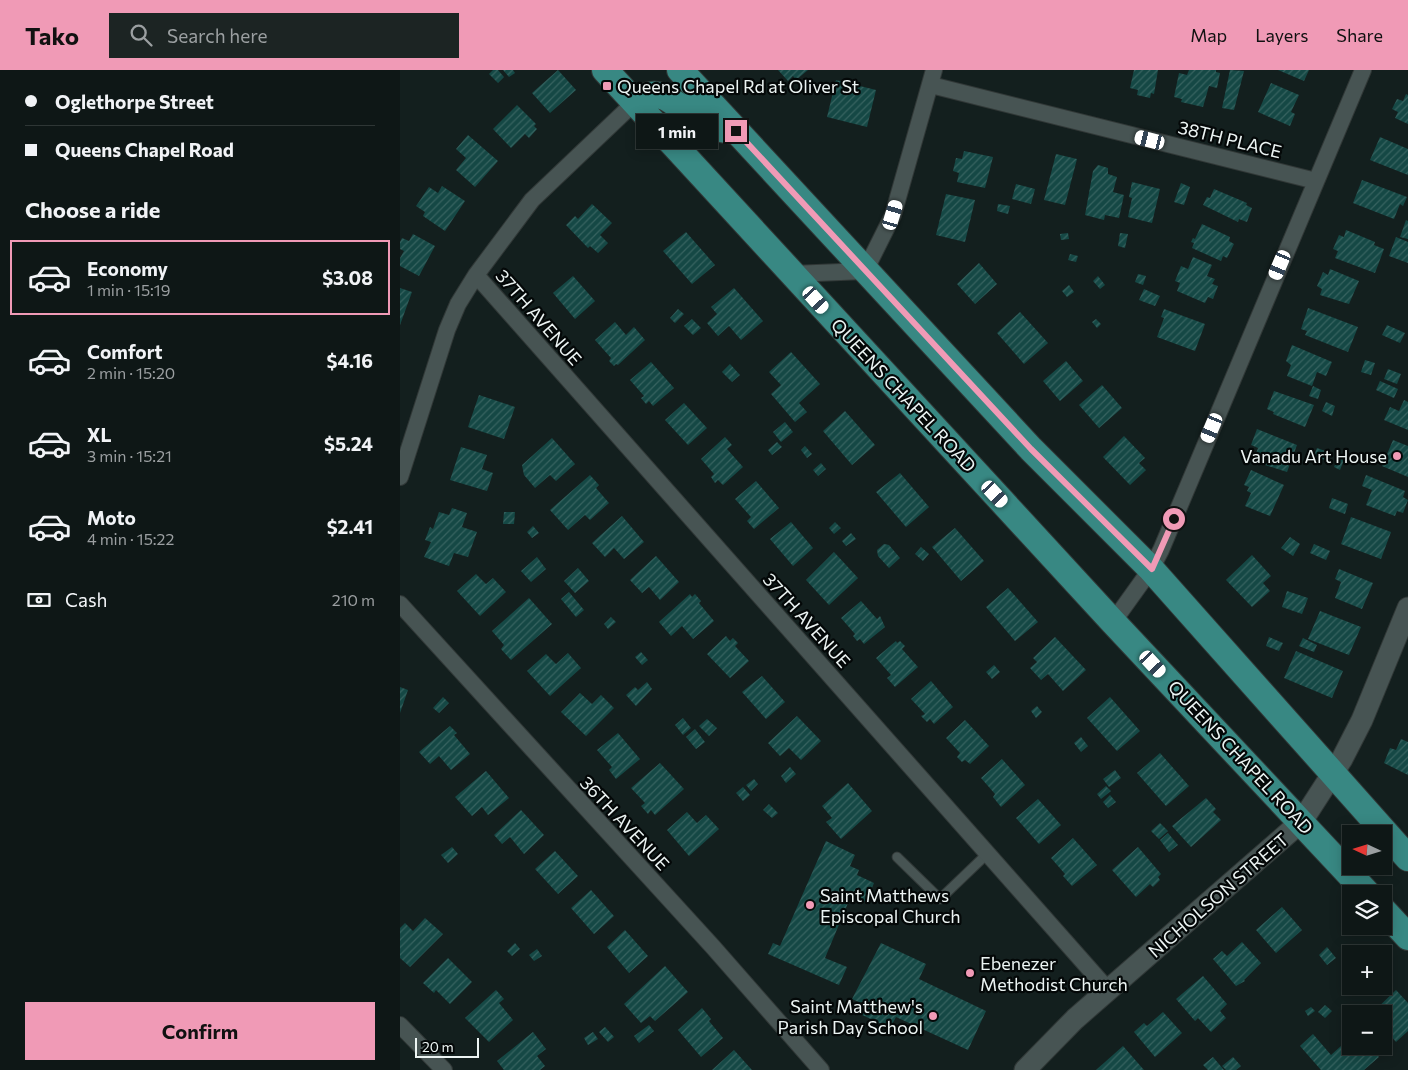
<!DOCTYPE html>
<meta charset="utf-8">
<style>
body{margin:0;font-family:Commissioner,sans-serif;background:#1c2423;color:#f1f3f6;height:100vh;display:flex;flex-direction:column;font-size:19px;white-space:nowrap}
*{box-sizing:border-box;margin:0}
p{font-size:16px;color:#9b9fa1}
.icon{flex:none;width:28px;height:28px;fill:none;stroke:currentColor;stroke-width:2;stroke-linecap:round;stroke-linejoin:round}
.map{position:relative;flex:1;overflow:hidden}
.panel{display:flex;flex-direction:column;background:#0e1716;width:400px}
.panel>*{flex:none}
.hud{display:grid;align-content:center;height:110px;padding:0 25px;background:#0e1716}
.needle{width:32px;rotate:274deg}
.tools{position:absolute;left:942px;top:755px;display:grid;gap:10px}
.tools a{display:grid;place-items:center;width:50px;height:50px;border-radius:0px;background:#0e1716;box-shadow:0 2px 12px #0003,0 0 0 1px #2e3635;font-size:25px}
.scale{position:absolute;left:15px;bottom:12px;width:64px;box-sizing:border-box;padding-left:5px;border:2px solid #ecf4f3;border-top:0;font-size:14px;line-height:18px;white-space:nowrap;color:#ecf4f3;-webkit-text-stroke:4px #040808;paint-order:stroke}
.end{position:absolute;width:22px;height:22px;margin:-11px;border:6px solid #f09ab6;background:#111;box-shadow:0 0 0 2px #111}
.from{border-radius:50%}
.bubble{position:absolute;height:35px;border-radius:0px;background:#0e1716;box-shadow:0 2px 12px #0003,0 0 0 1px #2e3635;font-size:16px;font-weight:700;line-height:35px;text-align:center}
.car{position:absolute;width:15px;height:30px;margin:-15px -8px;border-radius:6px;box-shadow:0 0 4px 1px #0007;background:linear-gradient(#fff 24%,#345 0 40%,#fff 0 76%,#345 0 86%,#fff 0)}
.hud b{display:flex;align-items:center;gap:18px;height:48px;font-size:19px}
.hud b+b{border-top:1px solid #2e3635}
.hud i{width:12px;height:12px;background:#f1f3f6}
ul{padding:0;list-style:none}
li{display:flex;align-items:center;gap:15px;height:75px;margin:0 10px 8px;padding:0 15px;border:2px solid transparent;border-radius:0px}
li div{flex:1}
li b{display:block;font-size:19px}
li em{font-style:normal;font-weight:700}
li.current{border-color:#f09ab6}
li>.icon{width:45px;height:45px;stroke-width:1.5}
h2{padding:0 25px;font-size:22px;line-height:60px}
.pay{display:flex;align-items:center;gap:12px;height:55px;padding:0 25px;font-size:19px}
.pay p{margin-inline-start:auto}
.button{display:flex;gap:10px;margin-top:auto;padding:10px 25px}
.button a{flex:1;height:58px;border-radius:0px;background:#f09ab6;color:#111;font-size:20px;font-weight:700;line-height:58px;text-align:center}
header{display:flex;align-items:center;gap:30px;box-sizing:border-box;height:70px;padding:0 25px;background:#f09ab6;color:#111}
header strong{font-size:24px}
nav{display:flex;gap:28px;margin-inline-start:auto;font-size:18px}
.search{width:350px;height:45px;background:#1c2423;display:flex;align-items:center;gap:12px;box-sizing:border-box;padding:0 18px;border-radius:0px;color:#9b9fa1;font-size:19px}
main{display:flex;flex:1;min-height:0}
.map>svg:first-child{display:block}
.building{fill:url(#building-hatch)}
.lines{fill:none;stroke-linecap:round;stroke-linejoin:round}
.service-casing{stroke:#313837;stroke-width:11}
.minor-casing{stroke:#313837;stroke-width:18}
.tertiary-casing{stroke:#313837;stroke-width:23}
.primary-casing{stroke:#313837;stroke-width:28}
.service{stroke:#475453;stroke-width:9}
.minor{stroke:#475453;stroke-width:16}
.tertiary{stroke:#475453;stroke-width:21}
.primary{stroke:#388883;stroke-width:26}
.route{stroke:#f09ab6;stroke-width:6}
.poi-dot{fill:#f09ab6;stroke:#040808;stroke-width:2}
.labels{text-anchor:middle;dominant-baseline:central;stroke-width:4.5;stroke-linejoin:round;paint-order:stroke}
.poi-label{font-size:18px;fill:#ecf4f3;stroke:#040808;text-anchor:start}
.street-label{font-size:18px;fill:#ecf4f3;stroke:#040808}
</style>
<header>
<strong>Tako</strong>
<div class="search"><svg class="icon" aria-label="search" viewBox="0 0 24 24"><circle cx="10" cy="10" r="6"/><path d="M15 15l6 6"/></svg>Search here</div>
<nav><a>Map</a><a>Layers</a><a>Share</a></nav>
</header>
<main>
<section class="panel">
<div class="hud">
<b><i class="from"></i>Oglethorpe Street</b>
<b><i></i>Queens Chapel Road</b>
</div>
<h2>Choose a ride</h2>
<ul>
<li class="current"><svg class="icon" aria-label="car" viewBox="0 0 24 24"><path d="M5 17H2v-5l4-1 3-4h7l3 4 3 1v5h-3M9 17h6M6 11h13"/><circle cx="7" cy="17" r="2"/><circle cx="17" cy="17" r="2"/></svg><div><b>Economy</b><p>1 min · 15:19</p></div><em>$3.08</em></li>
<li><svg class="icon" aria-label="car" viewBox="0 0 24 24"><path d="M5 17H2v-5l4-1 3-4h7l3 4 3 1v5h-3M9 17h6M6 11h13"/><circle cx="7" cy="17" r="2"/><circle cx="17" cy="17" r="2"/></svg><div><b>Comfort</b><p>2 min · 15:20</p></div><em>$4.16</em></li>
<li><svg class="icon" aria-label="car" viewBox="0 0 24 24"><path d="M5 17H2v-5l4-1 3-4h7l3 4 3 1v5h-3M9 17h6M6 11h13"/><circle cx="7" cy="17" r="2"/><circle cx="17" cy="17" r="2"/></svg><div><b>XL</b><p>3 min · 15:21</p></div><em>$5.24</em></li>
<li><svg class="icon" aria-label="car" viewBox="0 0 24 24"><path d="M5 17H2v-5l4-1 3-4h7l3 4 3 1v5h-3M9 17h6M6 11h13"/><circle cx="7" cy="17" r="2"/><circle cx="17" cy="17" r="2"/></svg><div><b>Moto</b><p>4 min · 15:22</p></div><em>$2.41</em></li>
</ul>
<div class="pay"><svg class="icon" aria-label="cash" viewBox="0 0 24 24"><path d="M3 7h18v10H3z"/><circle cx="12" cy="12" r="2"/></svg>Cash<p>210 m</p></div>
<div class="button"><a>Confirm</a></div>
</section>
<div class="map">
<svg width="1008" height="1000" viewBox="0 0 1008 1000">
<defs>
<pattern id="building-hatch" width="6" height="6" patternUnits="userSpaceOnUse" patternTransform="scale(1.25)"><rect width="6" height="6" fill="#154845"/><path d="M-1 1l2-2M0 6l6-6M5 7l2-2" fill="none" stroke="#376360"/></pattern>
</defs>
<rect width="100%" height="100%" fill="#131f1e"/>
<!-- building -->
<path class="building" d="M93 0H98L104 7 98 13 89 4Z
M103 0H113L115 3 109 7Z
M158 0 176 20 150 43 132 23Z
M378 0H408L396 10 393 6 388 11Z
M734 0H758L754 24 751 23 750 28 737 25 738 20 730 18Z
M789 0H816V2L820 3 817 18 809 16 803 37 781 32 782 29 774 27 779 3 787 5Z
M830 0 844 1 834 40 822 38Z
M878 0H909L904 11Z
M436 10 476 20 467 57 427 47Z
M871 13 899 25 891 42 895 44 890 56 858 42Z
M1006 24 1008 25V54L995 48 998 42 992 39 997 29 1003 31Z
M117 35 136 54 134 56 137 59 129 68 125 64 111 78 93 59Z
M68 65 98 91 75 117 56 100 66 88 56 79Z
M980 67 1008 79V105L970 90Z
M564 81 593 87 585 118 557 112 559 103 553 101 556 88 562 89Z
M656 84 677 89 665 135 644 130Z
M698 95 708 98V104L717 107 713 122 724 125 719 148 705 145 704 150 685 145 693 101Z
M962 110 1007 127 1003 136 1000 134 994 149 953 133Z
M732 112 760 119 752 153 728 147 732 128 729 127Z
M781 113 790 117 784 135 774 132Z
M616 114 635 119 631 134 612 129Z
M42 116 65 131 45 161 23 146 25 142 16 136 29 117 38 123Z
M814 119 847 133 846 135 852 138 847 152 839 149 838 152 803 135 807 127 810 128Z
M546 124 575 130 565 172 536 165Z
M192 134 212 153 200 165 208 173 198 183 190 176 188 178 166 155 175 146 178 149Z
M598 134 610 136 608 144 597 141Z
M1006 150 1008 151V169L1000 167Z
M802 154 830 167 829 171 834 174 827 188 823 186 821 191 792 178 794 173 791 172 793 168 795 169Z
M946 160 975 172 974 175 984 179 975 203 935 188 938 181 933 179 939 165 944 167Z
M286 162 315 195 292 214 263 181Z
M668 163 669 169 661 170 660 164Z
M720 163 728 164 725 178 718 176Z
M13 164 35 176 19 206 0 196V188L4 181 0 179V172L2 168 9 171Z
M996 167 1008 172V193L989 186Z
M670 184 678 186 676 192 668 190Z
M793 187 812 195 807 206 815 209 812 214 818 216 813 229 808 227 805 233 777 221 780 213 775 211 781 196 788 199Z
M579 193 597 214 575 234 557 214Z
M930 199 959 211 949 234 920 225 922 219 917 216 923 202 928 205Z
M738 204 746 206 743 215 735 212Z
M173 206 195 231 175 249 153 223Z
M698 206 705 215 700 219 693 211Z
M669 215 674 222 667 227 662 221Z
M0 218 12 222 0 255Z
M334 218 363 251 341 270 329 256 318 266 307 253 317 244 311 237Z
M744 219 760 226 755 236 739 230Z
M908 238 958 257 948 282 905 265 907 261 901 259Z
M278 239 284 244 275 253 270 248Z
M764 239 805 254 795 281 757 267 764 248 761 247Z
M620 242 648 273 624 294 597 263Z
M292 249 301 258 293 265 284 256Z
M696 249 701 254 697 258 692 252Z
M215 252 226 265 234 257 245 270 218 295 216 294 214 296 209 291 211 288 195 270Z
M987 255 1005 263 1000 273 982 265Z
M892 275 932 292 926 306 917 302 912 316 887 306 891 295 886 291Z
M391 282 420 314 399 333 407 342 395 352 371 324 381 315 369 302Z
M965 290 975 293 971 305 961 302Z
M666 291 683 311 660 331 643 311Z
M251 292 274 318 253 336 249 331 246 334 241 328 244 326 230 310Z
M330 294 340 305 332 312 322 302Z
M988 299 1001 304 997 314 984 309Z
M980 311 998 319 994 328 976 320Z
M702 315 722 338 699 358 679 335Z
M913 316 921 320 918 329 909 326Z
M874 321 914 335 905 357 873 344 874 342 867 339Z
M79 325 115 337 104 369 68 357Z
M1004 330 1008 332V360L984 350 990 337 999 341Z
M926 332 935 336 932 346 922 341Z
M284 333 307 358 288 375 265 350Z
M445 341 475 375 452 395 423 361Z
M385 352 393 362 381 372 373 362Z
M857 359 897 375 887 402 853 391 858 378 851 375Z
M724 366 745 388 739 393 746 400 730 415 703 387Z
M325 367 332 375 327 379 343 397 323 415 318 410 315 413 311 407 314 404 301 389Z
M152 368 175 394 156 411 150 405 135 418 124 405 122 395Z
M993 370 1008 376V407L982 396Z
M377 372 382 377 372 385 368 380Z
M405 376 412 384 407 388 401 380Z
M61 377 87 385 82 399 93 403 87 421 50 410Z
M917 378 928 382 925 390 914 386Z
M938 387 944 390 940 400 934 397Z
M421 393 426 399 418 406 413 400Z
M851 400 884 415 870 446 845 436 851 423 847 421 849 417 844 415Z
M500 403 529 437 506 457 476 422Z
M190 405 199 415 196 418 209 433 190 450 185 445 168 460 150 440Z
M966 405 1005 421 1003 427 1008 430 1003 443 997 441 995 446 966 435 972 420 962 416Z
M356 411 379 438 354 459 347 451 351 447 335 429Z
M932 428 948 434 945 444 929 438Z
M52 438 67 443 62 457 77 462 68 487 54 483 49 496 24 487 31 472 25 470 30 457 33 459 39 442 49 445Z
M104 442H115L114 454H103Z
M222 446 244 472 224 489 214 478 205 487 192 473Z
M951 447 991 462 981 489 941 474Z
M391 452 413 478 393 496 370 469Z
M435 452 441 458 434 464 429 458Z
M133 456 139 463 132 468 127 462Z
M555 458 584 491 561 511 532 477Z
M451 463 456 469 446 476 442 471Z
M890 467 900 474 893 486 881 478Z
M484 474 489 475 500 488 489 498 478 486 477 480Z
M914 474 930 481 926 490 910 483Z
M521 477 529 484 523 491 515 484Z
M434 482 458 508 429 535 406 510Z
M852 485 871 506 863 513 870 521 852 537 826 510Z
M256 486 279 512 260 530 249 517 242 523 230 510Z
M137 487 146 499 131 512 121 501Z
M178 498 189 511 175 523 164 511Z
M939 499 973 513 962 539 935 528 941 512 935 509Z
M76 504 86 514 93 508 106 522 80 546 57 521Z
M608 518 638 552 615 571 586 537Z
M887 521 908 528 902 544 882 537Z
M169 522 184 540 176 547 161 529Z
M290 524 292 527 295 524 301 531 299 533 314 551 293 569 282 556 271 566 259 552Z
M129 528 152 554 111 590 101 579 104 575 92 561Z
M461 531 477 549 480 546 485 557 464 574 460 569 457 571 453 566 455 564 441 548Z
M920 541 961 557 949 585 908 569Z
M211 547 216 552 208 559 204 554Z
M326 566 330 571 333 568 338 573 335 576 349 591 330 608 307 584Z
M655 567 686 600 663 621 648 604 641 610 630 598 637 592 633 588Z
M869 567 883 573 879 581 866 576Z
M903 568 917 575 914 582 899 576Z
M496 571 497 573 500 571 505 576 502 579 518 597 495 617 487 608 491 605 476 588Z
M896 581 943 601 932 628 884 608Z
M241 582 248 590 242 595 235 587Z
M168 583 181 598 150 626 127 601 146 584 156 594Z
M594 595 600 602 592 609 586 602Z
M362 606 385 632 366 649 342 622Z
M531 611 553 637 534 654 530 649 527 652 521 646 525 644 511 629Z
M247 612 252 619 236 636 226 625 235 617 238 620Z
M0 617 8 620 0 643Z
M180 623 192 634 201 625 214 638 186 666 161 642Z
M43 627 49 633 39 643 33 638Z
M710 627 740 661 717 681 687 648Z
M637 636 642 642 636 648 631 641Z
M397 646 421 671 401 690 389 678 380 686 368 673Z
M283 648 291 658 283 665 275 655Z
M307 649 317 658 309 666 299 656Z
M565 650 589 676 570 694 565 690 562 692 557 687 560 683 546 668Z
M50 656 57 663 54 665 70 684 51 700 39 686 30 694 19 682Z
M295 659 305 672 296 679 286 667Z
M218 663 240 689 216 709 209 700 212 697 197 680Z
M681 667 688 676 681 682 674 673Z
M1001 669 1008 672V705L984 693 990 678 996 680Z
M760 683 789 716 766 736 737 703Z
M602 689 625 715 601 737 593 727 595 724 581 708Z
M260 693 284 719 255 745 251 740 248 744 241 736 245 733 231 718Z
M390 697 396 704 386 713 381 706Z
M715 700 721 708 709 717 703 709Z
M86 701 109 728 88 745 82 737 72 746 55 727Z
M354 709 358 714 351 721 346 715Z
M448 713 472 741 441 769 426 752 432 748 422 736Z
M706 716 711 721 701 729 697 724Z
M343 717 350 725 343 731 336 723Z
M710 725 716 732 708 738 703 732Z
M806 728 816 739 813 742 821 750 791 777 772 756Z
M638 729 661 755 639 774 616 748Z
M369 734 378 743 372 748 363 740Z
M121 740 144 765 124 784 110 767 102 774 94 765Z
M287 742 297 753 306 745 319 759 289 786 267 760Z
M760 753 768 761 759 769 751 761Z
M768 763 778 775 769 782 760 770Z
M673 768 697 795 672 816 663 806 665 804 651 788Z
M426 771 455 785 450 796 459 800 457 805 474 813 466 832 451 826 425 888 447 897 439 915 368 884 373 873 380 876Z
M52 777 58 784 48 793 41 785Z
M738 777 761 804 758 807 760 810 753 817 750 814 736 827 712 800Z
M155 781 178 806 158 824 135 799Z
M191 820 214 846 194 864 171 838Z
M882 837 902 860 876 883 856 860Z
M25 848 43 864 10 897 0 888V858L5 853 13 861Z
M225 860 248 886 229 903 207 877Z
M842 872 861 893 844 910 845 911 836 916 813 889 822 881 827 886Z
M115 873 120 879 112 886 107 881Z
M481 873 526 894 519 909 586 941 568 980 496 947 490 958 460 944 465 935 452 929Z
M927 877 936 888 927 895 919 885Z
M137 879 142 886 134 891 129 885Z
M48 888 72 912 50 934 36 920 34 923 23 913Z
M265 896 288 922 255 951 250 946 241 953 224 934Z
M803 906 827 934 820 941 826 948 811 962 798 948 795 951 776 929Z
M96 920 104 929 99 933 113 950 89 972 65 948Z
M996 920 1008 933V961L996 972 984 958V944H971Z
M925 935 932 941 925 948 918 942Z
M911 937 915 941 908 946 905 941Z
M302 938 311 949 309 951 323 968 301 987 278 960Z
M763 942 782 963 755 987 734 962 744 953 747 956Z
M249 955 254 961 239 973 234 966Z
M205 957 214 967 208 972 199 962Z
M133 962 146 979 137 986 145 996 140 1000H104L97 991Z
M193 962 198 969 188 975 184 968Z
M913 964 931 985 951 967V976H969L979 987 964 1000H921L900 976Z
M723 976 744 1000H696Z
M334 980 352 1000H312Z
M813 987 824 1000H808L803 995Z
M833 987 841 996 836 1000H826L822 996Z"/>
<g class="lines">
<defs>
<path id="service" d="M497 787 540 829 587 784"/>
<path id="minor" d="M531 15 916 111
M392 204 465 201 493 145 534 0
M76 205 709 921
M0 407 47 260 58 234 76 205 132 130 235 32
M0 534 313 877 421 1000
M713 552 751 499 761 480 963 0
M0 955 44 1000"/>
<path id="tertiary" d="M625 1000 675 949 902 751 942 689 962 650 1008 538"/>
<path id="primary" d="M205 0 713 552 968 824
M280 0 631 379 751 499 1008 788
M235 32C265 10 279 43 305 55 314 59 326 60 336 61
M984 841 1008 867"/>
</defs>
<!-- service casing -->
<use href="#service" class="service-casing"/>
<!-- minor casing -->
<use href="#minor" class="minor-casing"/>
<!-- tertiary casing -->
<use href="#tertiary" class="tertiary-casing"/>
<!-- primary casing -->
<use href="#primary" class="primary-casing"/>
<!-- service -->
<use href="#service" class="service"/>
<!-- minor -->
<use href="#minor" class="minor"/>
<!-- tertiary -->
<use href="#tertiary" class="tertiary"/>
<!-- primary -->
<use href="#primary" class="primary"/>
</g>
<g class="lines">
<!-- route -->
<path class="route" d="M336 61 631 379 752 499 774 449"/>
</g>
<!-- markers -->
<g class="poi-dot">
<rect x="202" y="11" width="10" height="10" rx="2.5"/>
<circle cx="997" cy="386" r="5"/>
<circle cx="410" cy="835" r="5"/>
<circle cx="570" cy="903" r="5"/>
<circle cx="533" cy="946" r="5"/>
</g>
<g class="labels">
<!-- poi labels -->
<g class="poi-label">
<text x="217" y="16">Queens Chapel Rd at Oliver St</text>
<text x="987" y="386" text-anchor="end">Vanadu Art House</text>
<text x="420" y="825">Saint Matthews<tspan x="420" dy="21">Episcopal Church</tspan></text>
<text x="580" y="893">Ebenezer<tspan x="580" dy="21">Methodist Church</tspan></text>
<text x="523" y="936" text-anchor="end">Saint Matthew's<tspan x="523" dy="21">Parish Day School</tspan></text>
</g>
<!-- street labels -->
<g class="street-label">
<text transform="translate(830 69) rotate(14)">38TH PLACE</text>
<text transform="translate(139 247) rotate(49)">37TH AVENUE</text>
<text transform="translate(504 325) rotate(47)">QUEENS CHAPEL ROAD</text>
<text transform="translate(407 550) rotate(48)">37TH AVENUE</text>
<text transform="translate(841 687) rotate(47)">QUEENS CHAPEL ROAD</text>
<text transform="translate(225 753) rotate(47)">36TH AVENUE</text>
<text transform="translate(818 825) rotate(-41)">NICHOLSON STREET</text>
</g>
</g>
</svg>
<div class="tools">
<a><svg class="needle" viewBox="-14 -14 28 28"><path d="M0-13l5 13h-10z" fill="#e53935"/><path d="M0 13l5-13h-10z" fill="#9b9fa1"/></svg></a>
<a><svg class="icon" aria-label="layers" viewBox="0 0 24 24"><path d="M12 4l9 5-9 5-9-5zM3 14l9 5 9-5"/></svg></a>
<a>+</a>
<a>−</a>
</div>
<div class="scale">20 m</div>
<i class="end from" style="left:774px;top:449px"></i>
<i class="end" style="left:336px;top:61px"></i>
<div class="bubble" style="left:236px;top:44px;width:82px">1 min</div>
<i class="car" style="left:750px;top:70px;rotate:284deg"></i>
<i class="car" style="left:493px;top:145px;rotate:17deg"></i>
<i class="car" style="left:880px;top:195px;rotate:203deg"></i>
<i class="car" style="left:416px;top:230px;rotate:138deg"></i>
<i class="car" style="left:812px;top:358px;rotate:203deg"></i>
<i class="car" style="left:595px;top:424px;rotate:137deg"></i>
<i class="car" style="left:753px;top:594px;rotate:137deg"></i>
</div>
</main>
